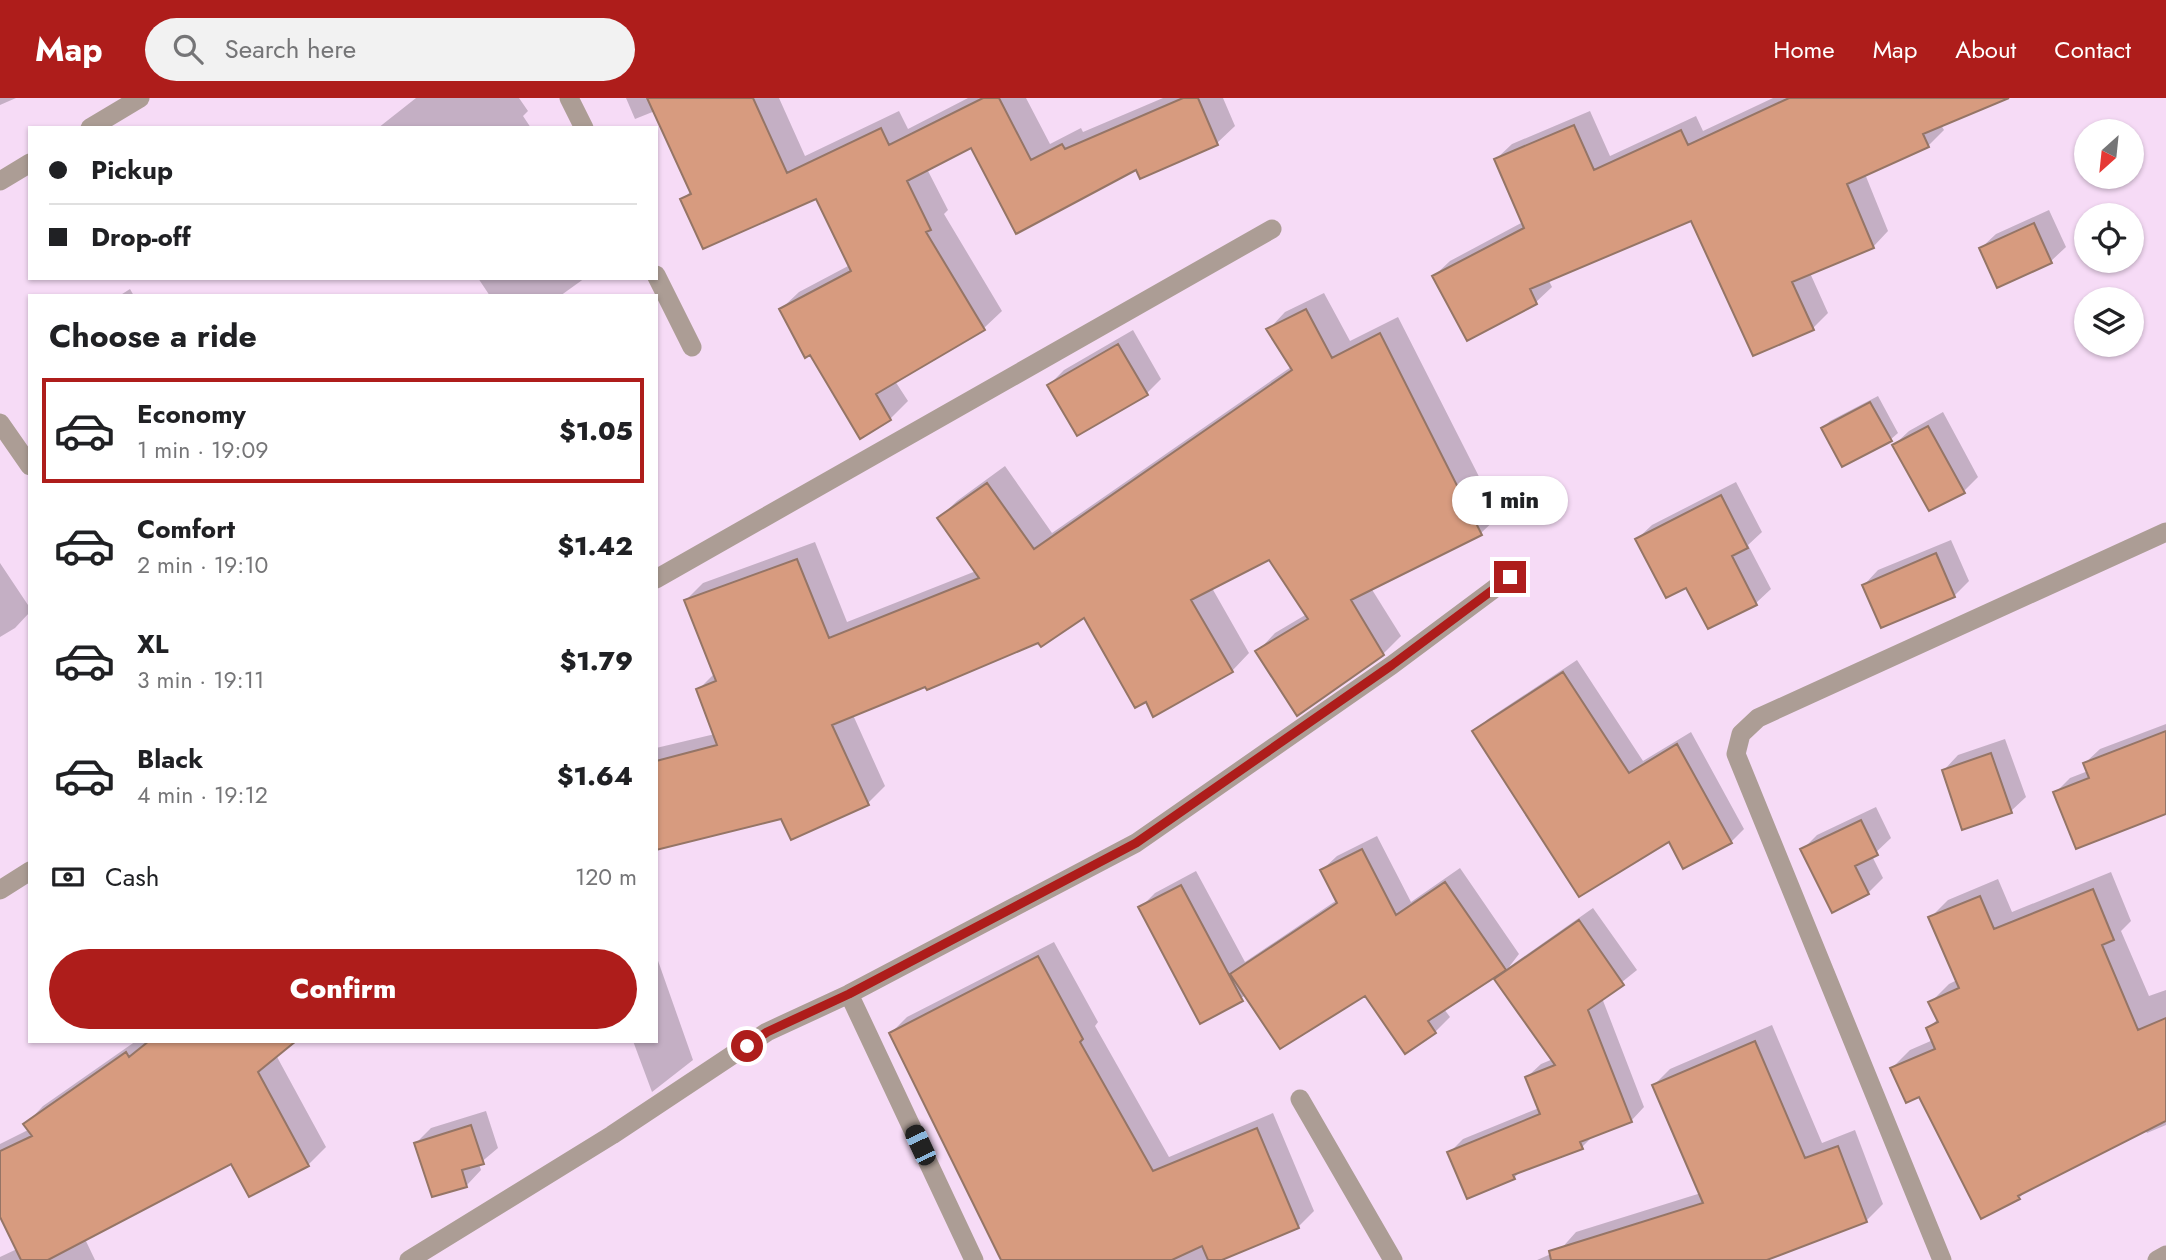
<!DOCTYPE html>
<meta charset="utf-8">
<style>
body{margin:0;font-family:Jost,sans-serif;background:#f2f2f2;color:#202124;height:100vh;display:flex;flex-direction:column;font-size:26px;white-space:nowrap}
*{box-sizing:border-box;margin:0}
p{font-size:23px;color:#757577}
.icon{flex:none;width:38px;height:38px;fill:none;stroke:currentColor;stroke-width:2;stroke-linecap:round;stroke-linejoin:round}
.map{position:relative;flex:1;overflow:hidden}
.drawer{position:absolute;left:28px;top:196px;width:630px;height:749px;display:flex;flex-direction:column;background:#fff;border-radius:0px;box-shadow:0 2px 5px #0004}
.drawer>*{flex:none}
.banner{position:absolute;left:28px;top:28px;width:630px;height:154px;border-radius:0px;box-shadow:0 2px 5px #0004;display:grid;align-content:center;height:154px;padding:0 21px;background:#fff}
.needle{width:46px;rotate:207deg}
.controls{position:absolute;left:2074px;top:21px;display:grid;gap:14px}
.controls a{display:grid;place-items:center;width:70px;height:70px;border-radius:50%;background:#fff;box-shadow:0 2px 5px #0004;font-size:35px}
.end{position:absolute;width:32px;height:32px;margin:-16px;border:9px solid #ae1d1b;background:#fff;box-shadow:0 0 0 4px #fff}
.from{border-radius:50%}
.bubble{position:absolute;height:49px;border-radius:24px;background:#fff;box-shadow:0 2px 5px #0004;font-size:23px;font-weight:800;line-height:49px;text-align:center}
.car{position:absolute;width:21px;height:42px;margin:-21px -10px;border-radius:9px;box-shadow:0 0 5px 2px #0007;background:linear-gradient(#222 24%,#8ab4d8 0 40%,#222 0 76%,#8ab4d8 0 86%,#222 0)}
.banner b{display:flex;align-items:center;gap:24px;height:66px;font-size:26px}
.banner b+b{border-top:2px solid #e0e0e0}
.banner i{width:18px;height:18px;background:#202124}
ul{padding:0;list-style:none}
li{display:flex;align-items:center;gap:21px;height:105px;margin:0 14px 10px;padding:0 7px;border:4px solid transparent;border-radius:0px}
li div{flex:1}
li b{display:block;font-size:26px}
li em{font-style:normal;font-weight:800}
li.selected{border-color:#ae1d1b}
li>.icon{width:63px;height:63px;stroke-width:1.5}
h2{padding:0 21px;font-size:32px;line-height:84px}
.pay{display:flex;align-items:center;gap:18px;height:77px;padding:0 21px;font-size:26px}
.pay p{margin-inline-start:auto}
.primary-button{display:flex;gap:14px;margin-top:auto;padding:14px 21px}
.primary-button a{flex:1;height:80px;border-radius:42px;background:#ae1d1b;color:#fff;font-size:28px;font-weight:800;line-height:80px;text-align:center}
header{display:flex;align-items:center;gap:42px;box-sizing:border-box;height:98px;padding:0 35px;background:#ae1d1b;color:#fff}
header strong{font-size:33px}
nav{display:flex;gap:38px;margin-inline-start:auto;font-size:24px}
.search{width:490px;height:63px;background:#f2f2f2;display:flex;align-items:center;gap:18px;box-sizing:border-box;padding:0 24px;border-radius:38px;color:#757577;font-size:26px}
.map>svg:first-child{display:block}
.shadow{fill:#0003}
.building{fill:#d79b7f;stroke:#957566;stroke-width:2}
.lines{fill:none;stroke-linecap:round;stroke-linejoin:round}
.minor{stroke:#ac9d95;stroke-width:19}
.route{stroke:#ae1d1b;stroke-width:9}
</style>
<header>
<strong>Map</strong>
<div class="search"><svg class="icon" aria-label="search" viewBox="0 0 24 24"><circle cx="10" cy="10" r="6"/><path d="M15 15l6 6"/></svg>Search here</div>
<nav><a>Home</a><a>Map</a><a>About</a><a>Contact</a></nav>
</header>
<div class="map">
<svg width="2166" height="1162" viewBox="0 0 2166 1162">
<rect width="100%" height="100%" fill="#f6dbf6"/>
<!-- shadow -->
<path class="shadow" d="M0 0H16L0 7Z
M416 0H519L528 13 523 18 531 30H378Z
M626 0H779L805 58 899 13 908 31 968 0H1026L1050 46 1081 30 1083 34 1163 0H1223L1235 28 1217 45 1141 79 1137 70 1017 133 972 47 927 71 948 112 944 116 1002 213 984 230 895 283 908 303 890 321 810 255 781 211 799 194 850 167 817 99 683 101 691 93 655 13 635 21Z
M1773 0H2005L1941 27 1944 32 1928 48 1865 76 1888 133 1873 149 1810 175 1828 215 1813 230 1692 121 1548 181 1552 189 1536 204 1468 240 1434 178 1450 163 1523 124 1496 61 1512 46 1590 13 1610 58 1696 18 1703 33Z
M2049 112 2066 149 2051 163 1998 187 1981 150 1996 136Z
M478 180H585L560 198H490Z
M130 191 134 198H119Z
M1324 195 1350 243 1398 219 1499 418 1481 435 1371 490 1401 538 1383 556 1297 616 1258 553 1275 535 1307 516 1270 459 1212 490 1249 555 1232 573 1146 602 1085 517 1039 543 853 617 885 688 867 706 782 719 656 750V650L715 636 698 592 715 575 686 502 703 485 815 444 847 524 976 473 939 420 957 403 1005 368 1052 435 1291 269 1268 232 1285 214Z
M1133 232 1161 281 1147 295 1049 287 1064 272Z
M1878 298 1898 335 1890 342 1823 330 1830 323Z
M1943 314 1978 379 1964 393 1894 347 1909 333Z
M1736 384 1762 434 1748 447 1771 491 1756 505 1637 441 1652 427Z
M1951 442 1969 483 1954 498 1864 487 1878 472Z
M0 465 30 510V514L15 530 0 539Z
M1577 562 1643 663 1691 634 1744 731 1731 744 1670 742 1474 634 1488 621Z
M2166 626V714L2055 695 2070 680 2088 673 2085 665 2100 651Z
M2005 641 2026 699 2011 713 1944 672 1958 657Z
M1876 709 1891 740 1872 758 1883 780 1868 795 1802 752 1817 737Z
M1377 738 1411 804 1460 770 1519 856 1509 869 1593 810 1637 872 1602 900 1644 1009 1631 1023 1595 1036 1582 1049 1522 1071 1514 1080 1449 1055 1463 1041 1539 1010 1527 979 1541 966 1553 961 1496 882 1506 869 1444 911 1450 919 1435 934 1365 895 1246 897 1201 923 1140 810 1155 795 1196 773 1245 864 1337 802 1322 772 1337 758Z
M2111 774 2131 823 2121 833 2149 898 2166 892V1027L2147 1035 2145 1032 2028 1091 2019 1100 1982 1118 1920 997 1892 970 1910 952 1933 942 1928 930 1938 921 1931 904 1949 886 1957 882 1930 820 1948 802 1998 781 2012 814Z
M1054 844 1098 924 1095 928 1169 1059 1273 1015 1314 1113 1298 1129 1217 1162H1001L891 935 907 919Z
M656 857 693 962 652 994 633 943H656Z
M1772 927 1822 1045 1855 1032 1883 1106 1866 1123 1762 1162H1537L1560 1152 1576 1134 1701 1095 1654 987 1670 971Z
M136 943H298L276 957 326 1049 308 1067 232 1063 85 1141 95 1162H0V1159L17 1151 0 1115V1046L30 1031 26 1026 43 1008Z
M486 1013 498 1050 479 1066 481 1072 467 1087 433 1097 416 1045 431 1030Z"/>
<!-- building -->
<path class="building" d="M647 0H753L787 75 881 30 889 47 983 0H999L1031 62 1062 46 1065 51 1183 0H1198L1218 47 1140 81 1136 72 1016 136 971 50 907 83 931 132 926 134 985 232 876 296 891 322 860 341 810 257 805 260 779 211 851 173 816 101 703 151 680 101 691 96Z
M1789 0H2009L1923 36 1929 49 1847 86 1874 150 1792 184 1814 232 1753 258 1691 123 1530 191 1537 206 1467 243 1432 178 1524 130 1494 61 1574 27 1594 72 1681 32 1688 47Z
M2034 125 2052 165 1997 190 1979 150Z
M1306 211 1332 260 1380 235 1482 437 1351 502 1384 557 1297 618 1255 553 1308 521 1269 462 1191 502 1233 574 1153 619 1146 604 1135 610 1084 520 1041 549 1038 545 927 592 925 589 832 627 869 707 791 742 781 721 656 752V663L717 647 696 591 716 583 684 502 797 461 829 540 979 480 937 420 987 385 1034 451 1292 272 1266 231Z
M1118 246 1148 297 1077 338 1047 287Z
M1870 304 1892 343 1842 369 1821 330Z
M1928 328 1965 395 1929 413 1892 347Z
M1721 397 1748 450 1732 458 1757 507 1708 531 1686 490 1666 500 1635 441Z
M1936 455 1955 499 1881 530 1862 487Z
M1563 574 1629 675 1677 646 1732 745 1683 771 1669 744 1579 799 1472 633Z
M2166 633V716L2076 751 2053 694 2089 680 2083 665Z
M1991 655 2012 715 1962 732 1942 672Z
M1861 722 1878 757 1855 768 1869 796 1832 815 1800 751Z
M1362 751 1396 817 1445 784 1506 872 1428 923 1436 935 1405 956 1365 898 1280 951 1230 876 1337 805 1320 772Z
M1181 787 1243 903 1200 926 1138 809Z
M2093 791 2114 842 2102 847 2138 932 2166 920V1023L2018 1098 2020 1101 1981 1121 1919 999 1906 1005 1890 970 1935 951 1926 930 1938 924 1928 904 1959 890 1928 819 1980 798 1994 831Z
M1579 822 1624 887 1588 912 1632 1024 1580 1044 1583 1051 1513 1077 1515 1081 1467 1101 1447 1054 1540 1016 1525 979 1555 967 1494 881Z
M1038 858 1083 941 1080 944 1153 1073 1257 1030 1299 1130 1222 1162H1208L1202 1148 1172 1162H1001L889 935Z
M149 943H296L258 974 309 1068 249 1099 231 1066 48 1162H21L0 1119V1053L32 1038 23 1026 126 954 129 959Z
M1755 943 1805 1060 1838 1048 1867 1124 1767 1162H1551L1549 1153 1703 1105 1652 987Z
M471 1027 484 1066 462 1072 467 1089 432 1099 414 1045Z"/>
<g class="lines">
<!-- minor -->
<path class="minor" d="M569 0 584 30
M90 30 140 0
M0 83 30 65
M656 177 692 249
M0 325 30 368
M656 481 1272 131
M0 792 30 773
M849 896 974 1162
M1300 1001 1393 1162
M409 1162 612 1037 767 934 849 896 1136 745 1392 567 1510 479
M1942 1162 1736 656 1741 636 1758 620 2166 434
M2157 1162 2166 1157"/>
</g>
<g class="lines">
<!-- route -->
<path class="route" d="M747 948 767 934 849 896 1136 745 1392 567 1510 479"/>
</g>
</svg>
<div class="controls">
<a><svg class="needle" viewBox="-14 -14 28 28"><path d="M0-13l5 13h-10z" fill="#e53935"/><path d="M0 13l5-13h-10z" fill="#757577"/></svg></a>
<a><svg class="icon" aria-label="locate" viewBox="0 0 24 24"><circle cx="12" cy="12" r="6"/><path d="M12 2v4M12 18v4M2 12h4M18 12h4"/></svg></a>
<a><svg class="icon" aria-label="layers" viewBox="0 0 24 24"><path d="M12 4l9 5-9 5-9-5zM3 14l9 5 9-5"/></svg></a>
</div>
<i class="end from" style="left:747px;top:948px"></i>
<i class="end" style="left:1510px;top:479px"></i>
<div class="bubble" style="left:1452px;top:378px;width:116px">1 min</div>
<i class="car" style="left:920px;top:1047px;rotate:335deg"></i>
<div class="banner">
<b><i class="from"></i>Pickup</b>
<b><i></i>Drop-off</b>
</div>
<section class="drawer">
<h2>Choose a ride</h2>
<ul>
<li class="selected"><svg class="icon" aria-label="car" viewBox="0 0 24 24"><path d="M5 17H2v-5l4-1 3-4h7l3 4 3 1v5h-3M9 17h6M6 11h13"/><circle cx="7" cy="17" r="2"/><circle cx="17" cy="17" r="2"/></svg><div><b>Economy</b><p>1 min · 19:09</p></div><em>$1.05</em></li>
<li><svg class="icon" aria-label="car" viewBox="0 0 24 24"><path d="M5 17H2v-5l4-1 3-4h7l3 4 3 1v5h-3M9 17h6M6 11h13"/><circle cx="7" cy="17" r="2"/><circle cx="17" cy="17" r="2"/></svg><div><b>Comfort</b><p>2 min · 19:10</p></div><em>$1.42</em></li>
<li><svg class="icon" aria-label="car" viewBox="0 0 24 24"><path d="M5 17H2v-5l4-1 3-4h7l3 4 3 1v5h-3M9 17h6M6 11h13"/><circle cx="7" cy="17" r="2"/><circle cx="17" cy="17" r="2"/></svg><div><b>XL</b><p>3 min · 19:11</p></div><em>$1.79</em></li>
<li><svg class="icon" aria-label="car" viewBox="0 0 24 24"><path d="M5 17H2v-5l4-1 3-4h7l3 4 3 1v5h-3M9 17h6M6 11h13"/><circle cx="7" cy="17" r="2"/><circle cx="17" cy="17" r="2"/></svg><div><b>Black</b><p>4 min · 19:12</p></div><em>$1.64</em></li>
</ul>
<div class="pay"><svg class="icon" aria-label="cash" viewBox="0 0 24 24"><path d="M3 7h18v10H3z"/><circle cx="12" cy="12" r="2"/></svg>Cash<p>120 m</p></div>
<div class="primary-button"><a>Confirm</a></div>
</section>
</div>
